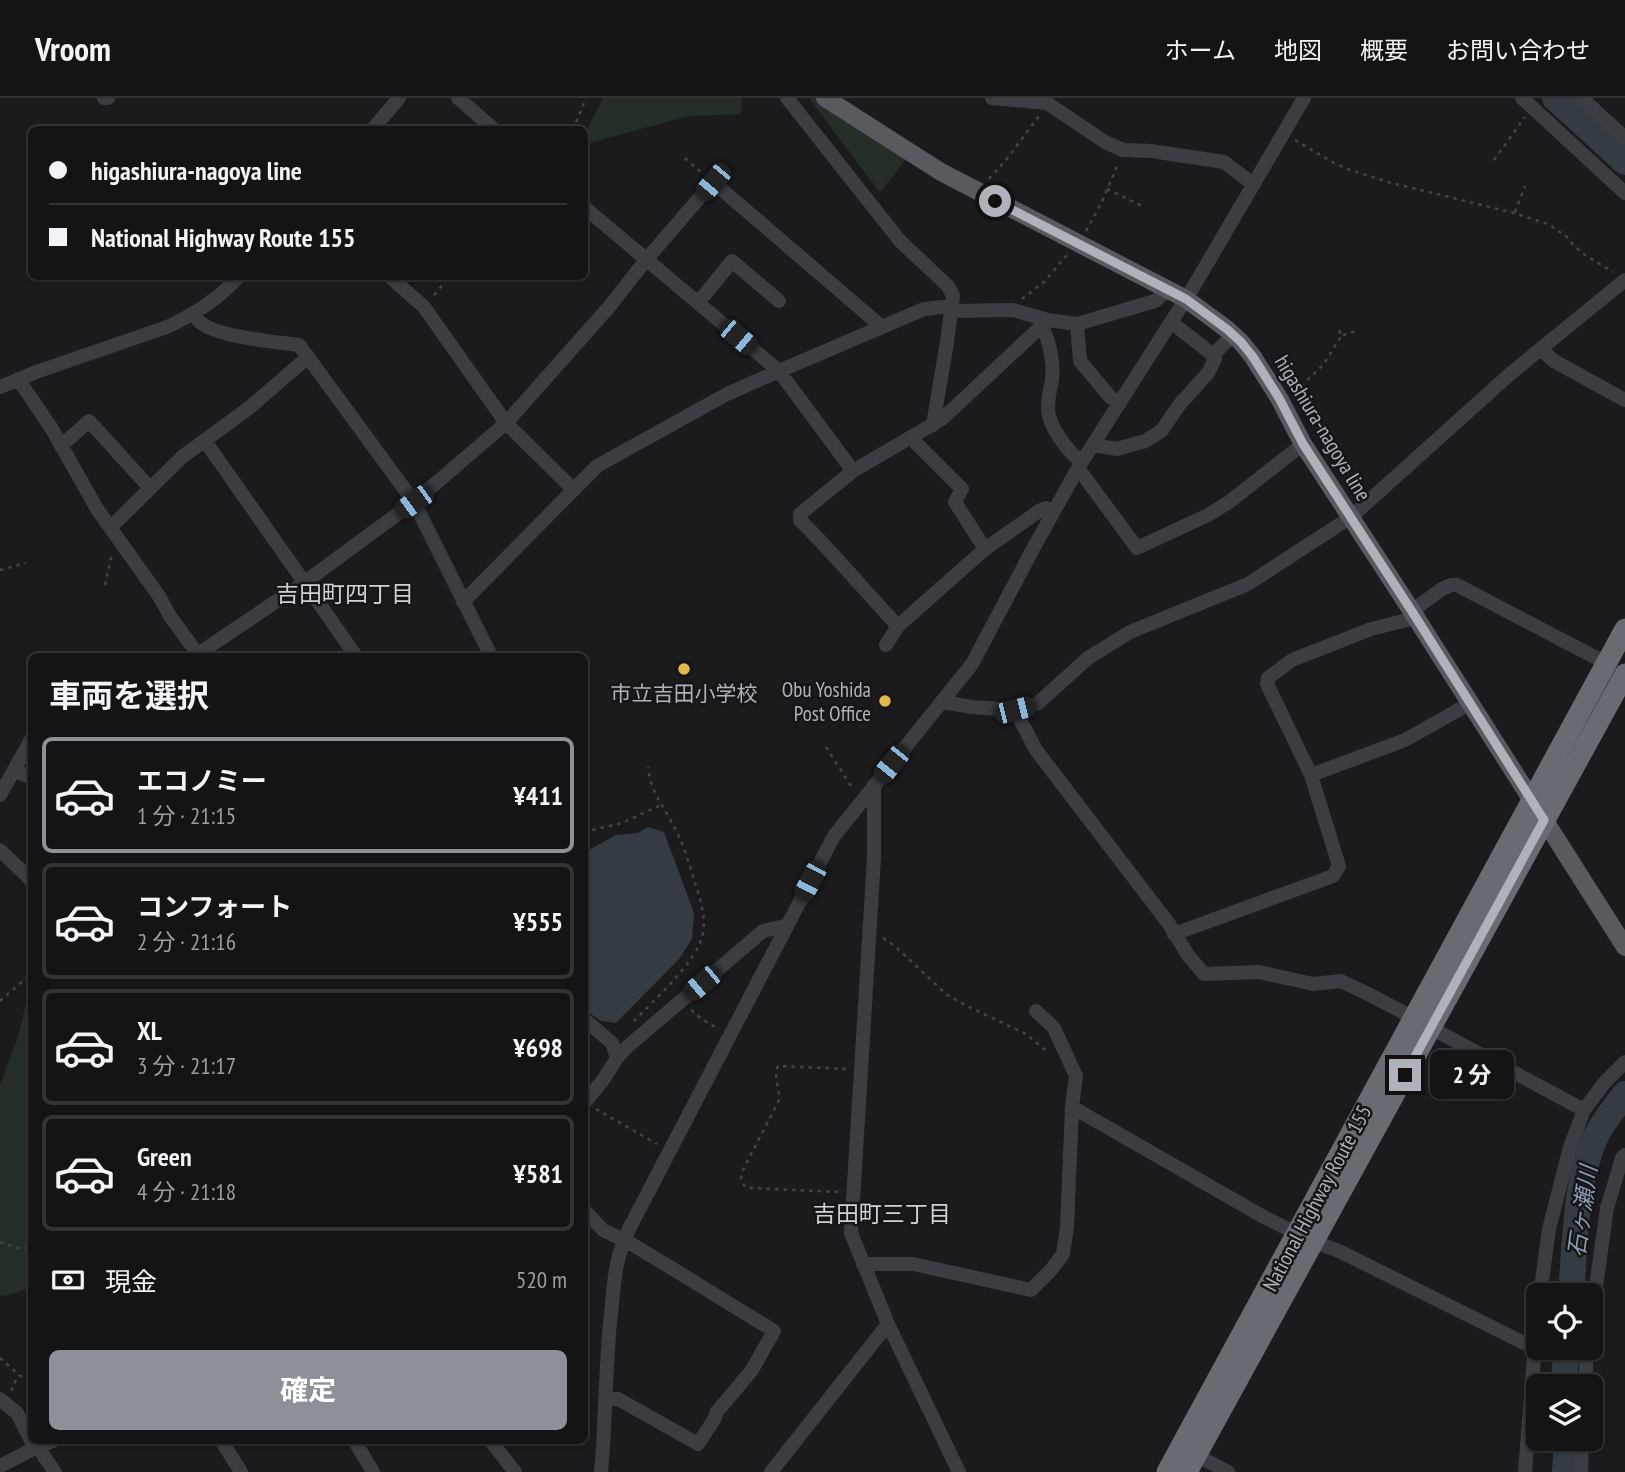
<!DOCTYPE html>
<html lang="ja">
<meta charset="utf-8">
<style>
body{margin:0;font-family:"PT Sans Narrow","Noto Sans JP",sans-serif;background:#1d1d1f;color:#f1f3f6;height:100vh;display:flex;flex-direction:column;font-size:26px;white-space:nowrap}
*{box-sizing:border-box;margin:0}
p{font-size:23px;color:#9d9ea1}
.icon{flex:none;width:38px;height:38px;fill:none;stroke:currentColor;stroke-width:2;stroke-linecap:round;stroke-linejoin:round}
.map{position:relative;flex:1;overflow:hidden}
.panel{position:absolute;left:28px;top:555px;width:560px;height:791px;display:flex;flex-direction:column;background:#141416;border-radius:10px;box-shadow:0 2px 5px #0004,0 0 0 2px #333335}
.panel>*{flex:none}
.hud{position:absolute;left:28px;top:28px;width:560px;height:154px;border-radius:10px;box-shadow:0 2px 5px #0004,0 0 0 2px #333335;display:grid;align-content:center;height:154px;padding:0 21px;background:#141416}
.tools{position:absolute;left:1526px;top:1185px;display:grid;gap:14px}
.tools a{display:grid;place-items:center;width:77px;height:77px;border-radius:10px;background:#141416;box-shadow:0 2px 5px #0004,0 0 0 2px #333335;font-size:35px}
.end{position:absolute;width:32px;height:32px;margin:-16px;border:9px solid #afb2bb;background:#111;box-shadow:0 0 0 4px #111}
.from{border-radius:50%}
.bubble{position:absolute;height:49px;border-radius:10px;background:#141416;box-shadow:0 2px 5px #0004,0 0 0 2px #333335;font-size:23px;font-weight:700;line-height:49px;text-align:center}
.car{position:absolute;width:21px;height:42px;margin:-21px -10px;border-radius:9px;box-shadow:0 0 5px 2px #0007;background:linear-gradient(#222 24%,#8ab4d8 0 40%,#222 0 76%,#8ab4d8 0 86%,#222 0)}
.hud b{display:flex;align-items:center;gap:24px;height:66px;font-size:26px}
.hud b+b{border-top:2px solid #333335}
.hud i{width:18px;height:18px;background:#f1f3f6}
ul{padding:0;list-style:none}
li{display:flex;align-items:center;gap:21px;height:116px;margin:0 14px 10px;padding:0 7px;border:4px solid #333335;border-radius:10px}
li div{flex:1}
li b{display:block;font-size:26px}
li em{font-style:normal;font-weight:700}
li.selected{border-color:#8c9099}
li>.icon{width:63px;height:63px;stroke-width:1.5}
h2{padding:0 21px;font-size:32px;line-height:84px}
.pay{display:flex;align-items:center;gap:18px;height:77px;padding:0 21px;font-size:26px}
.pay p{margin-inline-start:auto}
.primary-button{display:flex;gap:14px;margin-top:auto;padding:14px 21px}
.primary-button a{flex:1;height:80px;border-radius:10px;background:#8c9099;color:#fff;font-size:28px;font-weight:700;line-height:80px;text-align:center}
header{display:flex;align-items:center;gap:42px;box-sizing:border-box;height:98px;padding:0 35px;background:#141416;border-bottom:2px solid #333335}
header strong{font-size:33px}
nav{display:flex;gap:38px;margin-inline-start:auto;font-size:24px}
.map>svg:first-child{display:block}
.green{fill:#252d27}
.water{fill:#343b42}
.lines{fill:none;stroke-linecap:round;stroke-linejoin:round}
.river{stroke:#343b42;stroke-width:26}
.path{stroke:#424449;stroke-width:2.5;stroke-dasharray:3.5 5;stroke-linecap:butt}
.minor{stroke:#3c3d42;stroke-width:14}
.major{stroke:#595a60;stroke-width:18}
.highway{stroke:#696b72;stroke-width:21}
.route{stroke:#afb2bb;stroke-width:9}
.poi-dot{fill:#e2b94e;stroke:#161618;stroke-width:2.5}
.labels{text-anchor:middle;dominant-baseline:central;stroke-width:5;stroke-linejoin:round;paint-order:stroke}
.street-label{font-size:21px;fill:#afb2bb;stroke:#161618}
.poi-label{font-size:21px;fill:#afb2bb;stroke:#161618;text-anchor:end}
.neighbourhood-label{font-size:23px;fill:#cfd1d7;stroke:#161618}
.water-label{font-size:23px;font-style:italic;fill:#8a9db2;stroke:#161618}
</style>
<header>
<strong>Vroom</strong>
<nav><a>ホーム</a><a>地図</a><a>概要</a><a>お問い合わせ</a></nav>
</header>
<div class="map">
<svg width="1625" height="1374" viewBox="0 0 1625 1374">
<rect width="100%" height="100%" fill="#1b1b1d"/>
<!-- green -->
<path class="green" d="M603 0H742L741 16 689 18 590 45 586 34Z
M809 0H817L906 61 880 95Z
M31 896V1190L5 1198 0 1197V988L20 932 27 902Z"/>
<!-- water -->
<path class="water" d="M648 729 664 734 694 815 692 841 679 861 616 925 601 923 585 912V752L587 753 616 737 638 735Z"/>
<g class="lines">
<!-- river -->
<path class="river" d="M1555 0 1625 64
M1571 1197C1575 1148 1575 1080 1597 1036 1605 1021 1615 1009 1625 996
M1565 1288 1564 1279 1567 1250
M1565 1374 1567 1340"/>
<!-- path -->
<path class="path" d="M573 32 586 0
M1295 42 1334 65 1347 71 1388 84 1514 115 1548 126 1567 139 1573 147 1585 157 1613 174
M685 60 702 75
M1494 62 1525 19
M989 81 1006 62 1039 18
M1107 91 1144 109
M1515 114 1525 88
M1086 133 1101 106 1118 66
M434 197 450 178
M1022 201 1044 184 1067 157
M1343 237 1356 233
M1295 294 1323 267 1342 237 1337 229
M0 472 26 465
M105 487 112 456
M826 649 853 691
M584 734 622 725 661 707
M883 840 896 849 947 897 967 908 1026 936 1049 955
M0 903 32 875
M691 912 703 922 717 930
M634 923C654 902 698 863 703 835 706 817 700 800 694 782 689 764 683 745 673 727 662 705 651 695 648 669
M596 1011 657 1046
M838 1094 752 1090 745 1089 741 1080 742 1074 779 1002C780 990 773 979 778 968L847 971
M0 1144 18 1150H32
M0 1260 19 1277 32 1284
M12 1293V1289L19 1277"/>
<!-- minor -->
<path class="minor" d="M104 0H108
M458 0 495 32
M787 0 900 143 948 188 953 198 947 244 933 327
M992 0 1047 5 1105 44 1123 52 1151 53 1224 64 1253 86
M1522 0 1625 95
M1582 0 1625 40
M372 32 399 0
M584 109 779 273 853 373
M389 178 424 209 506 325 574 392
M698 205 732 163 779 203
M952 213 1013 212 1048 222
M194 215C196 218 197 222 200 224 216 239 277 244 299 247L414 404 491 558
M1171 224 1213 257 1233 237
M1077 226 1080 263 1111 300 1120 305
M1041 228C1050 242 1054 266 1052 282 1050 291 1048 300 1048 310 1048 328 1068 354 1082 364
M1541 251 1554 263 1625 302
M18 281 52 331 97 411 159 498 170 518 199 558
M0 289 36 274 167 229C193 217 220 200 239 178
M912 339 915 344 962 391 955 404 985 451
M205 343 356 558
M1093 347 1117 351 1145 343 1155 337 1162 332 1180 306 1208 275 1215 261 1213 257
M61 348 89 323 150 390
M1078 370 1137 450 1208 417 1229 404 1303 346
M111 429 182 359 249 310 308 259
M463 504 597 368 727 296 779 273 924 211 952 208
M898 528 985 451 1039 413 1046 410 1054 413
M886 547 898 528C865 493 834 456 800 422V416L853 373 942 321 1048 222 1077 226 1155 203 1163 196 1166 190
M195 558 305 484 414 404 506 325 609 209 646 162 713 84 882 229
M942 604 972 609 1015 612 1037 606 1088 560 1130 534 1248 486 1351 419 1510 276 1625 182
M1015 612 1036 652 1169 826 1188 857 1204 876 1259 874 1313 886 1341 883 1368 896 1414 920
M14 672 32 680
M1311 677 1405 642 1469 606
M874 687V760L851 1135 888 1226 959 1374
M0 697 32 640
M0 752 32 783
M1174 836 1333 778 1339 768 1311 677 1267 586 1268 580 1292 562 1371 531 1407 522 1420 507 1442 491 1451 487H1457L1606 565
M584 921 612 945 617 960 603 982 584 1005
M1431 930 1584 1012
M617 960 627 949 763 833 785 828
M1072 1009 1262 1118 1298 1136
M584 1112 603 1132 630 1145 678 1174 774 1233 752 1272 716 1315 715 1320 698 1346 618 1301 606 1300
M1312 1143 1339 1153 1534 1250
M863 1166H913L1031 1192 1051 1172 1063 1156 1067 1129 1072 1009 1076 978 1054 930 1036 913
M1540 1197 1549 1131 1570 1049 1584 1012 1605 984 1625 964
M1591 1224 1607 1110 1622 1060 1625 1057
M1585 1288 1587 1250
M0 1301 17 1315 35 1350
M221 1342 241 1374
M354 1342 373 1374
M490 1342 515 1374
M39 1348 43 1357 55 1374
M1196 1357 1228 1374
M0 1368 35 1350 55 1342
M601 1374C606 1321 605 1268 611 1216 614 1185 615 1159 629 1131L834 738 972 566 1034 449 1078 370 1194 188 1304 0
M771 1374 888 1226
M1525 1374 1538 1209
M1581 1374 1582 1340"/>
<!-- major -->
<path class="major" d="M825 0 941 74 1186 201 1228 232 1241 244 1253 259 1279 300 1303 346 1413 515 1625 849"/>
<!-- highway -->
<path class="highway" d="M1167 1374 1625 531
M1187 1374 1625 576"/>
</g>
<g class="lines">
<!-- route -->
<path class="route" d="M995 103 1186 201 1228 232 1241 244 1253 259 1279 300 1303 346 1413 515 1544 722 1405 977"/>
</g>
<!-- markers -->
<g class="poi-dot">
<circle cx="684" cy="571" r="7"/>
<circle cx="885" cy="603" r="7"/>
</g>
<g class="labels">
<!-- street labels -->
<g class="street-label">
<text transform="translate(1323 330) rotate(59)">higashiura-nagoya line</text>
<text transform="translate(1317 1100) rotate(-62)">National Highway Route 155</text>
</g>
<!-- poi labels -->
<g class="poi-label">
<text x="871" y="591">Obu Yoshida<tspan x="871" dy="24">Post Office</tspan></text>
<text x="684" y="595" text-anchor="middle">市立吉田小学校</text>
</g>
<!-- neighbourhood labels -->
<g class="neighbourhood-label">
<text x="345" y="495">吉田町四丁目</text>
<text x="882" y="1115">吉田町三丁目</text>
</g>
<!-- water labels -->
<g class="water-label">
<text transform="translate(1582 1113) rotate(-82)">石ヶ瀬川</text>
</g>
</g>
</svg>
<div class="tools">
<a><svg class="icon" aria-label="locate" viewBox="0 0 24 24"><circle cx="12" cy="12" r="6"/><path d="M12 2v4M12 18v4M2 12h4M18 12h4"/></svg></a>
<a><svg class="icon" aria-label="layers" viewBox="0 0 24 24"><path d="M12 4l9 5-9 5-9-5zM3 14l9 5 9-5"/></svg></a>
</div>
<i class="end from" style="left:995px;top:103px"></i>
<i class="end" style="left:1405px;top:977px"></i>
<div class="bubble" style="left:1430px;top:952px;width:84px">2 分</div>
<i class="car" style="left:713px;top:84px;rotate:220deg"></i>
<i class="car" style="left:738px;top:239px;rotate:130deg"></i>
<i class="car" style="left:414px;top:404px;rotate:234deg"></i>
<i class="car" style="left:1015px;top:612px;rotate:76deg"></i>
<i class="car" style="left:891px;top:666px;rotate:219deg"></i>
<i class="car" style="left:810px;top:783px;rotate:208deg"></i>
<i class="car" style="left:702px;top:885px;rotate:230deg"></i>
<div class="hud">
<b><i class="from"></i>higashiura-nagoya line</b>
<b><i></i>National Highway Route 155</b>
</div>
<section class="panel">
<h2>車両を選択</h2>
<ul>
<li class="selected"><svg class="icon" aria-label="car" viewBox="0 0 24 24"><path d="M5 17H2v-5l4-1 3-4h7l3 4 3 1v5h-3M9 17h6M6 11h13"/><circle cx="7" cy="17" r="2"/><circle cx="17" cy="17" r="2"/></svg><div><b>エコノミー</b><p>1 分 · 21:15</p></div><em>¥411</em></li>
<li><svg class="icon" aria-label="car" viewBox="0 0 24 24"><path d="M5 17H2v-5l4-1 3-4h7l3 4 3 1v5h-3M9 17h6M6 11h13"/><circle cx="7" cy="17" r="2"/><circle cx="17" cy="17" r="2"/></svg><div><b>コンフォート</b><p>2 分 · 21:16</p></div><em>¥555</em></li>
<li><svg class="icon" aria-label="car" viewBox="0 0 24 24"><path d="M5 17H2v-5l4-1 3-4h7l3 4 3 1v5h-3M9 17h6M6 11h13"/><circle cx="7" cy="17" r="2"/><circle cx="17" cy="17" r="2"/></svg><div><b>XL</b><p>3 分 · 21:17</p></div><em>¥698</em></li>
<li><svg class="icon" aria-label="car" viewBox="0 0 24 24"><path d="M5 17H2v-5l4-1 3-4h7l3 4 3 1v5h-3M9 17h6M6 11h13"/><circle cx="7" cy="17" r="2"/><circle cx="17" cy="17" r="2"/></svg><div><b>Green</b><p>4 分 · 21:18</p></div><em>¥581</em></li>
</ul>
<div class="pay"><svg class="icon" aria-label="cash" viewBox="0 0 24 24"><path d="M3 7h18v10H3z"/><circle cx="12" cy="12" r="2"/></svg>現金<p>520 m</p></div>
<div class="primary-button"><a>確定</a></div>
</section>
</div>
